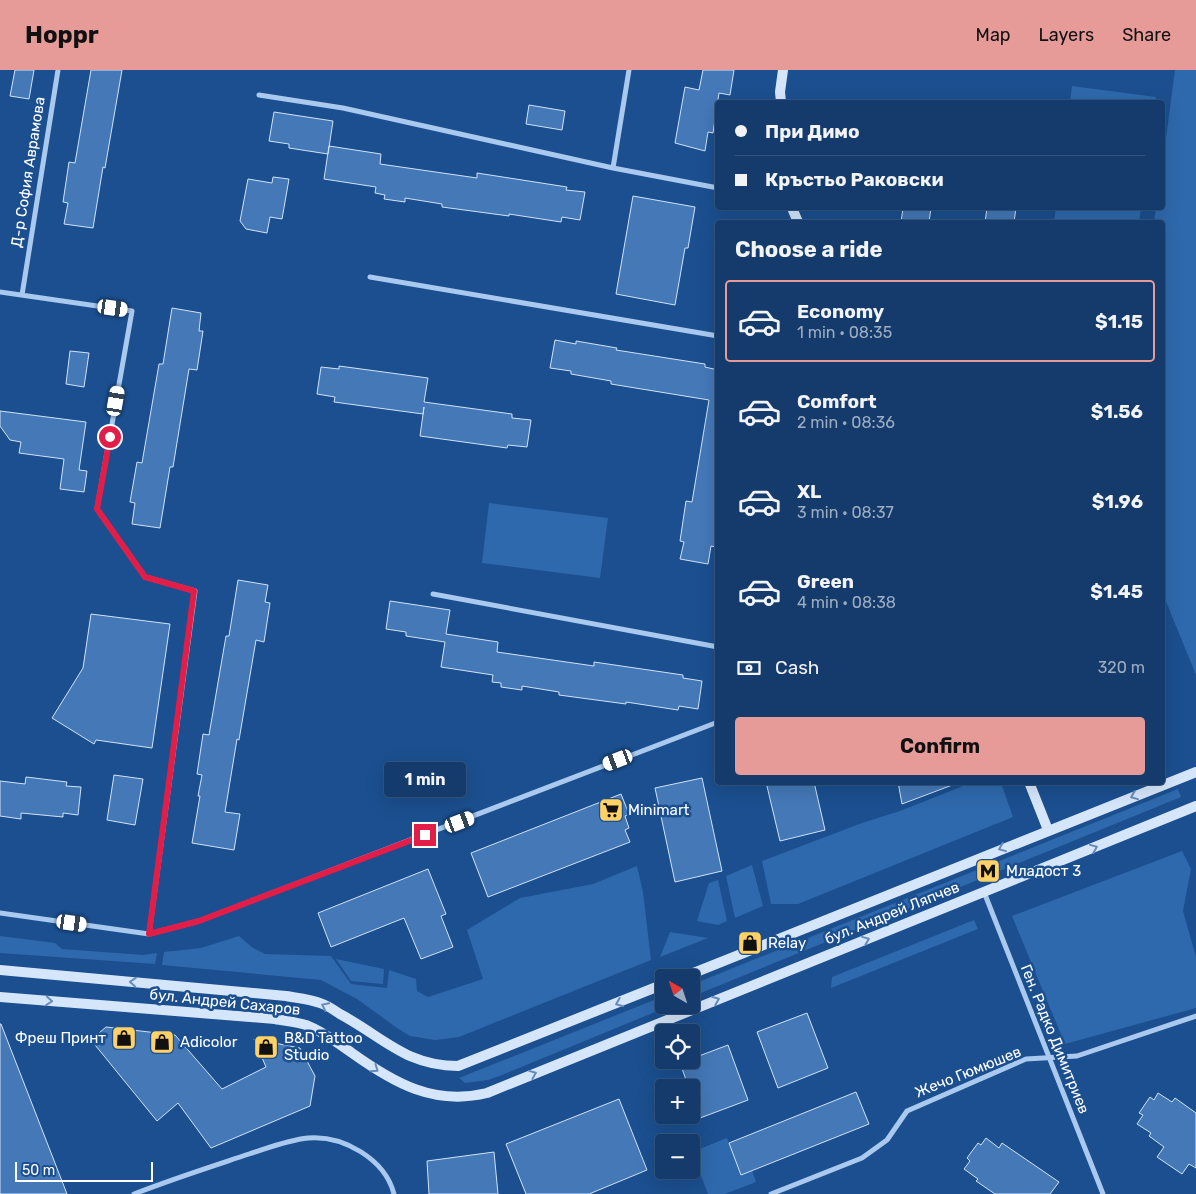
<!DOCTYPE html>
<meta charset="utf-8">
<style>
body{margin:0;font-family:Rubik,sans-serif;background:#214673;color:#f1f3f6;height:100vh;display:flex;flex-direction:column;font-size:19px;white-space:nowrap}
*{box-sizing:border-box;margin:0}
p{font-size:16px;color:#9dadc1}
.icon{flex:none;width:28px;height:28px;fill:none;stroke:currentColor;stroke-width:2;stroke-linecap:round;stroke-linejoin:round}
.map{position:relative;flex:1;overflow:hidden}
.side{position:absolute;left:715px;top:150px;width:450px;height:565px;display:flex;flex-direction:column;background:#143b6b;border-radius:5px;box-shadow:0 5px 20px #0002,0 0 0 1px #33557e}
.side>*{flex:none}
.hud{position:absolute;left:715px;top:30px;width:450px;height:110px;border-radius:5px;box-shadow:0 5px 20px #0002,0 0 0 1px #33557e;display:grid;align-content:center;height:110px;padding:0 20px;background:#143b6b}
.needle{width:32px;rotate:321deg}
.tools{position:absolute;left:655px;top:899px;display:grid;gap:10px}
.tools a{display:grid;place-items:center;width:45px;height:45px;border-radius:5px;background:#143b6b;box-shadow:0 5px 20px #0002,0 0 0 1px #33557e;font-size:25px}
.scale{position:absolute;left:15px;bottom:12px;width:138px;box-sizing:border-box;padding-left:5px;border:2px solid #fff;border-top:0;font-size:14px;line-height:18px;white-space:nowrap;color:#fff;-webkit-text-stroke:4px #1b4f8f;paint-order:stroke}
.end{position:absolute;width:22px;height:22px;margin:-11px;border:6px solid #e11d48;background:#fff;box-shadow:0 0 0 2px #fff}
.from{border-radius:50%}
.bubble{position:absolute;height:35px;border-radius:5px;background:#143b6b;box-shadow:0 5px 20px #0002,0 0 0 1px #33557e;font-size:16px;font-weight:700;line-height:35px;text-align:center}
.car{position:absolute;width:15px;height:30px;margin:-15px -8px;border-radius:6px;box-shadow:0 0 4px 1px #0007;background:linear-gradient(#fff 24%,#345 0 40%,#fff 0 76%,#345 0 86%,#fff 0)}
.hud b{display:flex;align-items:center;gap:18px;height:48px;font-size:19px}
.hud b+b{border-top:1px solid #33557e}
.hud i{width:12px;height:12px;background:#f1f3f6}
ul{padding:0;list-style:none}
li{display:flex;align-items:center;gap:15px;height:82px;margin:0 10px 8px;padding:0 10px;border:2px solid transparent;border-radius:5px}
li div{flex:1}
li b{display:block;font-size:19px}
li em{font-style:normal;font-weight:700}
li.active{border-color:#e69b98}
li>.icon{width:45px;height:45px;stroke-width:1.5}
h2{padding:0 20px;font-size:22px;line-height:60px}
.pay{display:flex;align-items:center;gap:12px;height:55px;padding:0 20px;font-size:19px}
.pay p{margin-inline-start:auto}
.action{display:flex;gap:10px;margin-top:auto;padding:10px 20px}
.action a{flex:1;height:58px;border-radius:5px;background:#e69b98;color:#111;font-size:20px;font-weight:700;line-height:58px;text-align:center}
header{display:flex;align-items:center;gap:30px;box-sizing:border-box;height:70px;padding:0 25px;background:#e69b98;color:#111}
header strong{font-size:24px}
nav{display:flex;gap:28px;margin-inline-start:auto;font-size:18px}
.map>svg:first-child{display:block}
.green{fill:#2e69ad}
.building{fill:#4478b7;stroke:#cfe3fa}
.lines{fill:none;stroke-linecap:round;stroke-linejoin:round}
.street{stroke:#a9c9ee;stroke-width:5}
.secondary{stroke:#d6e6fa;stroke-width:10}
.oneway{stroke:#668bba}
.route{stroke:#e11d48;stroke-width:6}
.labels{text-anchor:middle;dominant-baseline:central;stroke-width:5;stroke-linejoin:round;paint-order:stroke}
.street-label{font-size:15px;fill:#fff;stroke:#1b4f8f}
.poi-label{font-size:15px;fill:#fff;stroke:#1b4f8f;text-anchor:start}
</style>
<header>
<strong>Hoppr</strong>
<nav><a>Map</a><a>Layers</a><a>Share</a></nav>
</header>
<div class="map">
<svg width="1196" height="1124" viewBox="0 0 1196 1124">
<rect width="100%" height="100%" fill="#1b4f8f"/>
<!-- green -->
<path class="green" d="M1175 0H1196V605L1163 524 1162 152H1154L1156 138H1162L1163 91Z
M1072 16 1156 27 1155 32H1070Z
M1056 138H1141L1139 152H1054Z
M489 433 608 448 600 508 482 493Z
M971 713H1001L1013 747 798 834H771L762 791 862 753 900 741Z
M1178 719 1181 727 691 927V915Z
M1182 781 1191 799 1183 841 1196 887V938L1065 974 1012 846Z
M752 795 763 836 735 848 726 806Z
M637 796 643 822 651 890 459 967 435 970 410 966 397 958 357 929 321 910 162 895 164 882 201 878 239 866 253 878 265 884 331 886 351 914 387 918 389 900 416 909 417 921 428 927 483 909 467 860 520 828 593 814Z
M718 810 727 851 718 855 697 851 709 813Z
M974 850 978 859 831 918 832 907Z
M670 862 708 868 660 887Z
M0 866 55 873 62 879 143 885 157 883 155 894 0 883Z
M336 889 384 899 383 914 351 911Z
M664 926V935H672L502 1005 488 1010 465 1013 459 1008Z
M727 1068 741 1104 752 1100 756 1112 725 1124H708L692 1082Z"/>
<!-- building -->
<path class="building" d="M15 0H34L29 29 10 26Z
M91 0H122L105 98 103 97 93 158 64 154 68 133 63 132 69 92 75 93Z
M703 0H734L730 25 719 23 713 63 708 62 705 81 675 73 685 17 699 20Z
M529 35 565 41 562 60 526 54Z
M274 42 333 51 328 84 289 78V74L269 71Z
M329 76 381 84 380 94 477 108V103L567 117 566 120 585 122 580 150 562 147 561 152 509 144V146L442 137V134L405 128V132L384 129 385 125 375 123 376 117 324 109Z
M273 107 289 109 282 149 270 147 267 163 246 159 240 151 248 109 272 113Z
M633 126 695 137 688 178H685L675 235 616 224Z
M903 138H931L929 152H901Z
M987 138H1016L1014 152H985Z
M172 238 201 243 199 261H203L197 300 189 299 173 397H170L160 458 132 454 135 433 130 432 137 392 142 393 159 294H163Z
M555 270 576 274V271L617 278 616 280 705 294V297L718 300V469L716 477 711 476 708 494 680 489 684 472 680 471 686 431 692 432 709 330 611 314V311L571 304V301L550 298Z
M70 281 89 283 84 317 66 314Z
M339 296 428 308 424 332 512 344V348L531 350 527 377 508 375 507 378 420 366 424 337 423 344 334 332 335 327 317 324 321 297 339 299Z
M0 341 86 352 79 400 87 401 84 422 60 419 64 389 19 383 21 372 10 370 0 356Z
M238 510 268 515 265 532 270 533 264 572 256 570 239 670 237 669 225 742 240 744 234 780 192 773 200 726H198L202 705 197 704 203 664 209 665 226 566H229Z
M390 531 450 540 446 564 498 572 497 582 594 596V592L683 605V608L702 611 698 639 679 636 678 640 626 632V634L559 625V622L522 616V620L501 617V613L492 612 493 605 441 597 445 572 406 566V562L386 559Z
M91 544 170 554 152 678 96 670 94 674 52 648 83 598Z
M114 705 143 709 135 755 107 750Z
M26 707 67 712 66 716 81 717 78 745 63 743V747L21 743V749L0 746V711L25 714Z
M702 708 722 801 675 812 655 718Z
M766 712H814L825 760 780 771Z
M898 712H955V714L902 734Z
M621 724 629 744 625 746 629 758 625 760 630 772 488 827 471 783Z
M428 799 446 844 441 846 453 877 421 889 404 848 331 877 318 843Z
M807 943 828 998 778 1018 757 962Z
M0 954H1L67 1124H0Z
M106 957 175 965 222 1019 266 997 254 969 300 978 315 1006 310 1036 211 1078 178 1033 157 1051 91 970Z
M728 975 748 1030 700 1048 691 1024V1018H689L680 993 691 990V989Z
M856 1022 869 1054 741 1105 729 1073Z
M1158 1023 1172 1032 1175 1028 1196 1043V1098L1189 1094 1182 1104 1157 1087 1164 1077 1149 1066 1151 1063 1137 1054 1143 1045 1139 1043 1150 1027 1154 1030Z
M619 1029 647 1100 589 1124H526L506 1074Z
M986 1068 999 1078 1002 1073 1059 1112 1050 1124H995L976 1111 978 1109 964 1099 970 1091 967 1088 978 1073 981 1075Z
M494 1082 498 1124H429L427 1091Z"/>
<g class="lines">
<!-- street -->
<path class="street" d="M259 25 343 38 613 98 718 118
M613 98 629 0
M370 207 718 266
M0 222 132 241 97 439 145 507 195 521 149 864
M22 225 58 0
M433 524 718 577
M984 822 1103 1124
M0 843 149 864 199 851 718 652
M134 1124C172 1109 210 1097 249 1084 268 1078 288 1070 308 1068 343 1065 385 1089 394 1124
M771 1124 862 1088 887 1070 907 1041 1026 989 1077 986 1196 946"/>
<!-- secondary -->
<path class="secondary" d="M781 32 780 22 783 0
M792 138 798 152
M1029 712 1048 760
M0 900 286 926C297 928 309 929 320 933 327 935 334 940 340 944 383 967 406 996 458 996L664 914
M681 908 1196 702
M0 927 275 949C285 951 296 952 306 955 322 961 338 973 352 983 394 1013 434 1036 487 1023L1196 736"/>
</g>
<!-- one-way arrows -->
<defs><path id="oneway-chevron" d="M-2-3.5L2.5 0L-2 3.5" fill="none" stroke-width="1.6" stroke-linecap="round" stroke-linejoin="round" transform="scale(1.25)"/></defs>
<g class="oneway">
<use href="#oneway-chevron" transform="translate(1134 726) rotate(158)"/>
<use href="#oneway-chevron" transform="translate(1002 778) rotate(158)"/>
<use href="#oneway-chevron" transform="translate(1094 778) rotate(-22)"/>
<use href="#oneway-chevron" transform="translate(866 870) rotate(-22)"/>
<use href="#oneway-chevron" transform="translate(133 912) rotate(-175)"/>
<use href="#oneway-chevron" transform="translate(716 930) rotate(-22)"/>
<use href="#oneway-chevron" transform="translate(49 931) rotate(5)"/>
<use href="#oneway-chevron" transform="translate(619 933) rotate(158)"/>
<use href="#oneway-chevron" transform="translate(325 936) rotate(-154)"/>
<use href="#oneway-chevron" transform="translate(375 999) rotate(35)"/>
<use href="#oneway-chevron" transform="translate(533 1004) rotate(-22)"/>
</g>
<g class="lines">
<!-- route -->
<path class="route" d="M110 367 97 439 145 507 194 521 149 864 199 851 425 765"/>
</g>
<!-- icons -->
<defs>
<symbol id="supermarket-square" viewBox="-11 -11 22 22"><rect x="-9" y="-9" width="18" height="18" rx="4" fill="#ffd166" stroke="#1b4f8f"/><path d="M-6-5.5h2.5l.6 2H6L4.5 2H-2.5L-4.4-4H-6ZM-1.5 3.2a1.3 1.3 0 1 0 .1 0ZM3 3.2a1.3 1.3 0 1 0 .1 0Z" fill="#111"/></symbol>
<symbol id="metro-square" viewBox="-11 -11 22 22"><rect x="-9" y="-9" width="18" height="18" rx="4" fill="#ffd166" stroke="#1b4f8f"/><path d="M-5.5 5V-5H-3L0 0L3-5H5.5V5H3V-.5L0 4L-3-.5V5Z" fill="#111"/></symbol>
<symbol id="shop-square" viewBox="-11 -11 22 22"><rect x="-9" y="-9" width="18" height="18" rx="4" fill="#ffd166" stroke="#1b4f8f"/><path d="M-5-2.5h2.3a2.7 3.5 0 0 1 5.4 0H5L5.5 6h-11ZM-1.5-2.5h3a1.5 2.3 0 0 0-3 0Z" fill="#111"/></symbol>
</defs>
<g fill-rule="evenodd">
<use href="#supermarket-square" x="597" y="726" width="28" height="28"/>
<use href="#metro-square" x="974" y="787" width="28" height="28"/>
<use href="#shop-square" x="736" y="859" width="28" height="28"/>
<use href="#shop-square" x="110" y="954" width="28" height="28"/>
<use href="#shop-square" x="148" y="958" width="28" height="28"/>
<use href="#shop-square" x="252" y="963" width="28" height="28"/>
</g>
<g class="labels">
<!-- street labels -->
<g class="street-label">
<text transform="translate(28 102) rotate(-81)">Д-р София Аврамова</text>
<text transform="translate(892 843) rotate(-22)">бул. Андрей Ляпчев</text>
<text transform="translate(225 932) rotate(6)">бул. Андрей Сахаров</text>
<text transform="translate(1055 969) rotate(68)">Ген. Радко Димитриев</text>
<text transform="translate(968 1002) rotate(-22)">Жечо Гюмюшев</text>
</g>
<!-- poi labels -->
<g class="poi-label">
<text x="628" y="740">Minimart</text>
<text x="1006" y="801">Младост 3</text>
<text x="768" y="873">Relay</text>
<text x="106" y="968" text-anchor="end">Фреш Принт</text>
<text x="284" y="968">B&amp;D Tattoo<tspan x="284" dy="17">Studio</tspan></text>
<text x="180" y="972">Adicolor</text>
</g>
</g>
</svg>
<div class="tools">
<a><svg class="needle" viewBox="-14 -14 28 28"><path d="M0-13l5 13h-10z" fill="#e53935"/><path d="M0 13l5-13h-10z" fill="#9dadc1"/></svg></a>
<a><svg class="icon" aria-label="locate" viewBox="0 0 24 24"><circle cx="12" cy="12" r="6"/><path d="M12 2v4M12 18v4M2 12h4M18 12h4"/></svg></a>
<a>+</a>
<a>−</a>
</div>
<div class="scale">50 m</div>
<i class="end from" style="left:110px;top:367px"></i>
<i class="end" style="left:425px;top:765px"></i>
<div class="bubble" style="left:384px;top:692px;width:82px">1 min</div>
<i class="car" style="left:113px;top:238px;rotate:98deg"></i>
<i class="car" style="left:116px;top:331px;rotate:10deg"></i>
<i class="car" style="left:618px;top:690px;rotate:249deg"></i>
<i class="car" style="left:460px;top:752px;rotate:69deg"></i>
<i class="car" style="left:72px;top:853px;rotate:98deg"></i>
<div class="hud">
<b><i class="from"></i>При Димо</b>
<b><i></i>Кръстьо Раковски</b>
</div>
<section class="side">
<h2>Choose a ride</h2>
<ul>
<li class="active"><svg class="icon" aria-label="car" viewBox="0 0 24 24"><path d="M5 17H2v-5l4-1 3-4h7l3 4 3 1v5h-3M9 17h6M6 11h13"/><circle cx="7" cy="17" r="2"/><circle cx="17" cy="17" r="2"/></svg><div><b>Economy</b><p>1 min · 08:35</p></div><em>$1.15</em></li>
<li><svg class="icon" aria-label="car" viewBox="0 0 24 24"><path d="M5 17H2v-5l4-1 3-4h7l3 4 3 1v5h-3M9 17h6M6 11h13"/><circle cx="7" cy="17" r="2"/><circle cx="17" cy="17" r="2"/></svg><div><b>Comfort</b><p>2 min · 08:36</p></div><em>$1.56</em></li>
<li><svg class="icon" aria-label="car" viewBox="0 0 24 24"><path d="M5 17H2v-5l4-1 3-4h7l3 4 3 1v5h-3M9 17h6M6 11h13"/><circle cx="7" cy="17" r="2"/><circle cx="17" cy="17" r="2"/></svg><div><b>XL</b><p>3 min · 08:37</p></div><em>$1.96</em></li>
<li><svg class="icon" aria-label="car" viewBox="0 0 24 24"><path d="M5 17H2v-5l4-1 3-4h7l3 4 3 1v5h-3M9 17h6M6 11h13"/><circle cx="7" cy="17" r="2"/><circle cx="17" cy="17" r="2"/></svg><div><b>Green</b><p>4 min · 08:38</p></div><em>$1.45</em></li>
</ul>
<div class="pay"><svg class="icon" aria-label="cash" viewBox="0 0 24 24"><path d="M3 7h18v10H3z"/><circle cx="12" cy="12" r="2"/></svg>Cash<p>320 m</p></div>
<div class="action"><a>Confirm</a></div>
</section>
</div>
